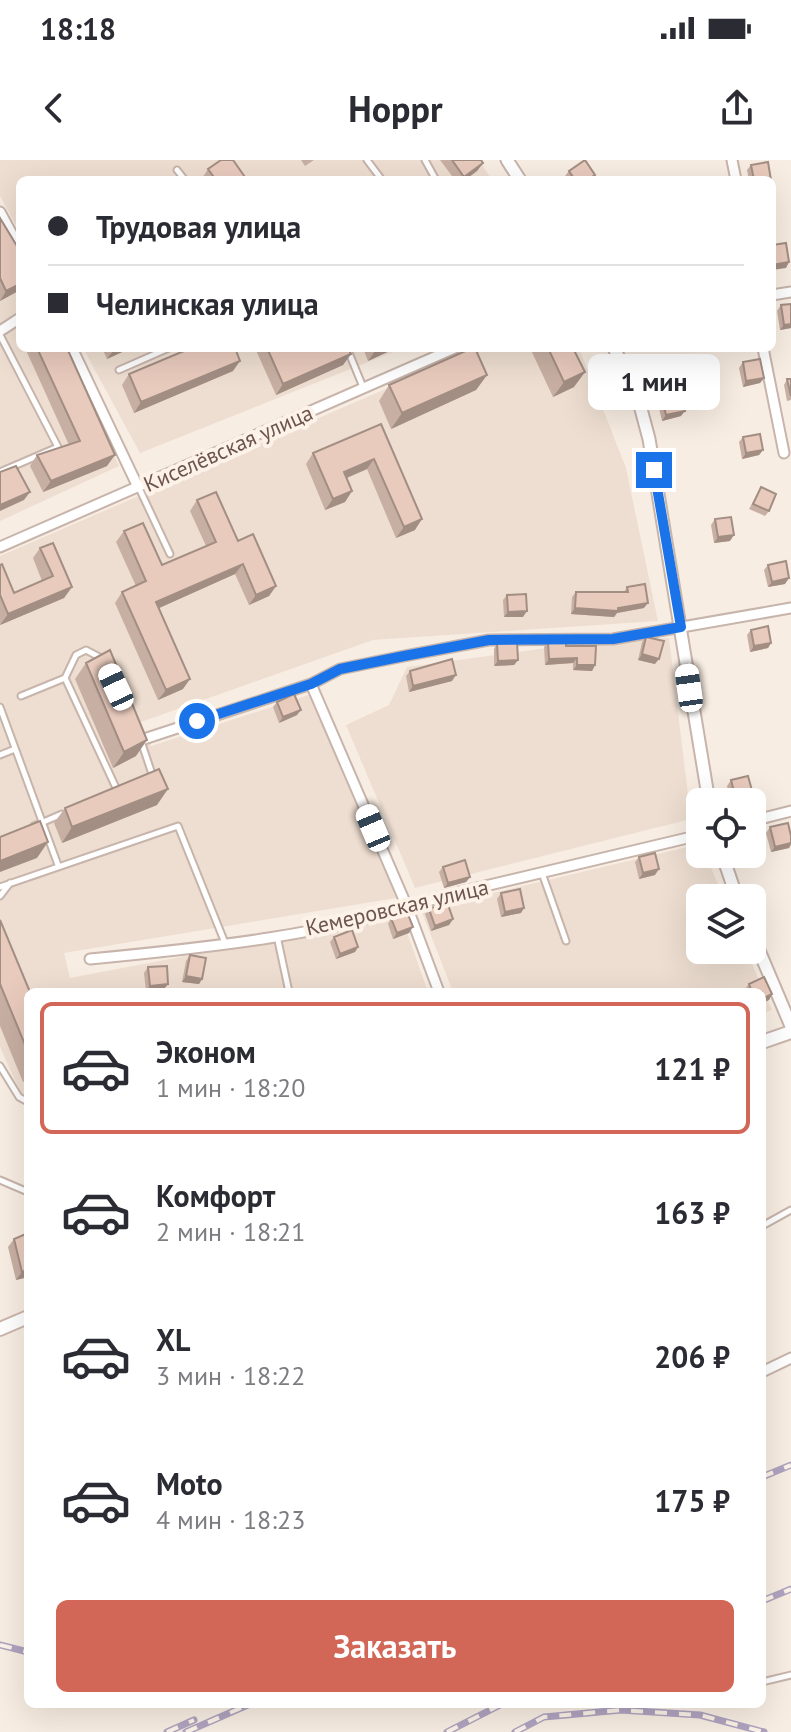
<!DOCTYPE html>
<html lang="ru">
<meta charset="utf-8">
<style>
body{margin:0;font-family:"PT Sans",sans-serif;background:#f2f2f3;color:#2b2b33;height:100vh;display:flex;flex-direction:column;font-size:30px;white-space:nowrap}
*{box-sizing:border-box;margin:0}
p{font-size:26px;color:#7c7c81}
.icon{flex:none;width:44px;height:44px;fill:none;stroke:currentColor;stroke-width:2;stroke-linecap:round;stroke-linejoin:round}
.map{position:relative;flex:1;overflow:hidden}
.panel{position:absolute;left:24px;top:828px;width:742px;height:720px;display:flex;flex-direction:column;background:#fff;border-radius:12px;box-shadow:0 8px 32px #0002}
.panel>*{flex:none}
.banner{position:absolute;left:16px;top:16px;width:760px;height:176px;border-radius:12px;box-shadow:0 8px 32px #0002;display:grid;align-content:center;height:176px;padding:0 32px;background:#fff}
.buttons{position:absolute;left:686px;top:628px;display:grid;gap:16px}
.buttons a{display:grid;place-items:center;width:80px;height:80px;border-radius:12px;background:#fff;box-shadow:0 8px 32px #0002;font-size:40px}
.end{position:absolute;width:36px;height:36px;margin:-18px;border:10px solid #1a73e8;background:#fff;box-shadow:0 0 0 4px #fff}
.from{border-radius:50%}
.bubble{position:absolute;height:56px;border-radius:12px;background:#fff;box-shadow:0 8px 32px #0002;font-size:26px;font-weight:800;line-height:56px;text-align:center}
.car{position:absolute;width:24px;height:48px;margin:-24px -12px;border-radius:10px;box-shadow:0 0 6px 2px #0007;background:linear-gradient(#fff 24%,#345 0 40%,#fff 0 76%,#345 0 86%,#fff 0)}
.banner b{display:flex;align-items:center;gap:28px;height:76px;font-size:30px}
.banner b+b{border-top:2px solid #e1e1e2}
.banner i{width:20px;height:20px;background:#2b2b33}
ul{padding:14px 0 0;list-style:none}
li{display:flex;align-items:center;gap:24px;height:132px;margin:0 16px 12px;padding:0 16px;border:4px solid transparent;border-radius:12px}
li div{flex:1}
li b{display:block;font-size:30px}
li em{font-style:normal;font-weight:800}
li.on{border-color:#d26657}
li>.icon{width:72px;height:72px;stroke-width:1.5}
.action{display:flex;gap:16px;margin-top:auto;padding:16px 32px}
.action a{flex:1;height:92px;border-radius:12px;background:#d26657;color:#fff;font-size:32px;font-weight:800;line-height:92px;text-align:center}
.status{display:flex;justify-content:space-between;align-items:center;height:56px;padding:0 40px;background:#fff;direction:ltr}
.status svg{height:22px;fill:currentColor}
header{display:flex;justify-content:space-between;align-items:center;height:104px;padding:0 32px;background:#fff;font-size:36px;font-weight:800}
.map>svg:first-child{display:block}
.residential{fill:#eeded1}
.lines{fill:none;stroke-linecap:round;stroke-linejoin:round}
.service-casing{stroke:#c7b4ab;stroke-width:9}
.minor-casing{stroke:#c7b4ab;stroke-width:13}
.tertiary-casing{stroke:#c7b4ab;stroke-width:15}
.secondary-casing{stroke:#ccb6ab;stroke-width:16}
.service{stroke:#fff;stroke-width:5}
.minor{stroke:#fff;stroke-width:9}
.tertiary{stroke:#fff;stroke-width:11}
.secondary{stroke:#fff;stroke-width:12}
.rail-casing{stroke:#afa3bf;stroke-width:7}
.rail{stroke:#fcf2e7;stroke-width:4;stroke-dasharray:12;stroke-linecap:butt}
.wall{fill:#c8afa3}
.shaded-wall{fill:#a38e84}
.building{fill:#e9cbbd;stroke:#a38e84;stroke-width:2}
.route{stroke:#1a73e8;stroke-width:10}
.labels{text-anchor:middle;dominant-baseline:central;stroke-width:8;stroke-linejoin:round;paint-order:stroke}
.street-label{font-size:22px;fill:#6c544c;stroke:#fcf2e7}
</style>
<div class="status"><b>18:18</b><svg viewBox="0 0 49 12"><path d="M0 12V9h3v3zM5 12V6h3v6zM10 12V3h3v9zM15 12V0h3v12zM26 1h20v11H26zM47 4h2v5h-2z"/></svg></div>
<header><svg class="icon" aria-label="back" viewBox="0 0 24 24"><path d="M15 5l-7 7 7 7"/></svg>Hoppr<svg class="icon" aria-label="share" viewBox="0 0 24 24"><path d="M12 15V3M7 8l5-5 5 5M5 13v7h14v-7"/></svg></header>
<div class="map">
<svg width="791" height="1572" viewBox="0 0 791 1572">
<rect width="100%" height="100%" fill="#f8ede2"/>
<!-- residential -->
<path class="residential" d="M0 0H479L492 20H20V73L0 36Z
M0 69 20 103V188H65L119 306 0 361Z
M83 188H403L140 293Z
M480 188H579L626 308 658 461 373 480 141 562 151 586 315 533 396 738 64 793 70 818 401 755 428 832H28V933L22 936 0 887V396Z
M669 478 691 659 415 728 346 565 389 545 407 507 590 482Z
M700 684V694H705L724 738H700V790H746L772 850 762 854V832H453L421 750Z"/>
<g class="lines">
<defs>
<path id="service" d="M367 0 382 20
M425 0 436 20
M177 10 185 20
M0 175 58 287 0 312
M347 188 363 227
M119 210 169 188
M139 328 170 394
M65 518 76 495 86 490 103 499
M21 536 65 518 117 630
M0 547 58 705
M141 581 153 617
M0 595 15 589
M34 666 62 654
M542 713 566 781
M0 727 178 666 225 783
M0 736 10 723
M277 776 289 832
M0 906 19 937 28 942
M0 1020 28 1032
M762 1066 791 1050
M762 1522 791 1515"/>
<path id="minor" d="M732 0 736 20
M0 52 20 89
M772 135 791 132
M0 171 20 158
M72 188 138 327
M763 188 784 293
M0 387 455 188
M311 524 408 749 439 832
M141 580 311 524 340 509 404 496 489 480 613 479 791 448
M752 661 791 651
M90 799C205 788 334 775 443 736L700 675
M762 1212 791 1198"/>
<path id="tertiary" d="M507 0 520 20
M614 188 637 234 649 279 709 642
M722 694 737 738
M752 774 791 866"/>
<path id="secondary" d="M762 882 791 872
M0 1169 28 1157"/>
</defs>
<!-- service casing -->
<use href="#service" class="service-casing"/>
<!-- minor casing -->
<use href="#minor" class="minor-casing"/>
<!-- tertiary casing -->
<use href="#tertiary" class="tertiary-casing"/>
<!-- secondary casing -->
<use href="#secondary" class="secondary-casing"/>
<!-- service -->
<use href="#service" class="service"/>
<!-- minor -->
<use href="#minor" class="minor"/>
<!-- tertiary -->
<use href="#tertiary" class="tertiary"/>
<!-- secondary -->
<use href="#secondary" class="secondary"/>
<defs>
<path id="rail" d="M762 1317 791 1305
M762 1441 791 1429
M0 1485 28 1492
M167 1572 194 1560
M186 1572 250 1544
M447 1572 502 1544
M515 1572 544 1557 621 1550 700 1555 764 1572"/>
</defs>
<!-- rail casing -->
<use href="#rail" class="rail-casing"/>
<!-- rail -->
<use href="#rail" class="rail"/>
</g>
<!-- wall -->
<path class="wall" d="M301 0H314L305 6Z
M440 0H481L483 3 477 11 465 20H455Z
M751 5 771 20H749L747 10Z
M208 9 247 20H201Z
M569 11 591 20H568L565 16Z
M0 58 20 91V130L0 141Z
M781 145 791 168 780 170 777 151Z
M20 164V178L16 169Z
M25 188H67L107 306 43 332 30 306 37 295 69 285Z
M102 188H131L107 199Z
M255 188H348L351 194 343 205 276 235Z
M363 188H396L368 201Z
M530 188H573L574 227 553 237Z
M743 202 764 218 760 223 743 227 739 208Z
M233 211 134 253 122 225 129 214Z
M487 215 476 230 391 269 379 241 389 225Z
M787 219H791V240L787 241 784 225Z
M662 239 681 256 662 261 658 244Z
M381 264 415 370 396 378 367 309 347 318 352 331 345 342 325 350 306 304 313 293Z
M743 277 763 290 759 295 742 299 739 282Z
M761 327 769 351 765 356 749 349Z
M197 340 238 381 276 426 269 436 249 445 235 414 159 448 183 529 158 540 115 443 122 432 136 426 116 382 124 371 162 405 206 386 190 351Z
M715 359 730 381 714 383 711 365Z
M40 388 72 427 64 438 0 465V405L14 433 42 421 33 398Z
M768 405 785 424 768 427 764 410Z
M627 427 644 448 617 453 614 457 571 454 572 437 576 432H624Z
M507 435 523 457H504L503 440Z
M751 470 771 483 768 488 750 492 747 475Z
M646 477 655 504 638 500 642 482Z
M548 482 566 486 595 505 592 511 573 510V503L545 505 544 487Z
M497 483 518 500 514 505 494 506V489Z
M86 503 136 596 113 608 75 519Z
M410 511 452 521 409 532 406 516Z
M277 542 297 555 279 563 273 547Z
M731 620 753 634 749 640 740 642H731L727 626Z
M157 645 62 683 54 663 65 648Z
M770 667 791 676V685L789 688 771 692 766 673Z
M639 697 655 715 639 719 635 702Z
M443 707 470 717 466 722 444 728 439 712Z
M501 733 521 753 501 757 497 739Z
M429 749 453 759 449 765 431 771 425 754Z
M391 758 409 773 393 779 388 764Z
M0 760 28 832V920L23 922 0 866Z
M334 777 358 787 355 792 336 799 330 782Z
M190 795 202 819 199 824 182 822 186 801Z
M148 807 168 824 164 829 146 831 144 813Z
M764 817 772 834 769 840 762 843V832H746L745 829 749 824Z
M14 1079 28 1117 16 1120 8 1087Z"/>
<!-- shaded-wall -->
<path class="shaded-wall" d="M483 3 477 11 465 20H462L464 17Z
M789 102 786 108 772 110V105Z
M20 124V130L0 141 6 131Z
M791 164V168L780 170 784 165Z
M120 188H131L107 199 113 191Z
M380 188H396L368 201 376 190Z
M351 194 343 205 276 235 283 224Z
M240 201 233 211 134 253 141 242Z
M585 212 574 227 553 237 564 222Z
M487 215 476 230 391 269 402 253Z
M764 218 760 223 743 227 746 221Z
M685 251 681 256 662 261 666 255Z
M763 290 759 295 742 299 746 293Z
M115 295 107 306 43 332 51 321Z
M374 299 367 309 337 322 344 312Z
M352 331 345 342 325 350 333 339Z
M30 332 24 340 0 351V345Z
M422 359 415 370 396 378 404 367Z
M734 375 730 381 714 383 718 377Z
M243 404 235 414 148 453 156 442Z
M789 418 785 424 768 427 772 422Z
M276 426 269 436 249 445 256 435Z
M72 427 64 438 0 465 8 454Z
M648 443 644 448 617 453 614 457 571 454 575 448H618Z
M527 451 523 457H504L508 452Z
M771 483 768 488 750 492 754 486Z
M642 494 659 499 655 504 638 500Z
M577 498 573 503 545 505 549 499Z
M518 500 514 505 494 506 498 501Z
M577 505H595L592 511 573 510Z
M456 515 452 521 409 532 413 526Z
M190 519 183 529 158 540 166 530Z
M301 550 297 555 279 563 283 557Z
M147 580 136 596 113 608 124 592Z
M168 629 157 645 62 683 72 667Z
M753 634 749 640 733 642 736 639Z
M48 682 37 698 0 712V701Z
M791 683 789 688 771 692 775 687Z
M659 709 655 715 639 719 643 713Z
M470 717 466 722 444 728 448 723Z
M524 748 521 753 501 757 505 752Z
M453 759 449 765 431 771 435 766Z
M413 767 409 773 393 779 397 773Z
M358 787 355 792 336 799 340 794Z
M186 816 202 819 199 824 182 822Z
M168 824 164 829 146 831 150 826Z
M772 834 769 840 762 843V839Z
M28 1110V1117L16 1120 22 1112Z"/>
<!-- building -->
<path class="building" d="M221 0H233L247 20H216L208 9Z
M452 0H481L483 3 464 17Z
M585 0 595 15 587 20H575L569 11Z
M768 2 771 20H754L751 5Z
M0 58 20 91V124L6 131 0 118Z
M786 83 789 102 772 105V85Z
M791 144V164L784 165 781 145Z
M37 188H67L115 295 51 321 37 295 80 281Z
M191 188H235L240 201 141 242 129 214Z
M267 188H348L351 194 283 224Z
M472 188H475L487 215 402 253 389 225Z
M548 188H573L585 212 564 222Z
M760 199 764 218 746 221 743 202Z
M787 219H791V236Z
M681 234 685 251 666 255 662 239Z
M381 264 422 359 404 367 374 299 344 312 352 331 333 339 313 293Z
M760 274 763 290 746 293 743 277Z
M16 306 30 332 0 345V312Z
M761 327 776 334 769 351 753 344Z
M216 332 238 381 253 374 276 426 256 435 243 404 156 442 190 519 166 530 122 432 146 421 124 371 143 363 162 405 216 382 197 340Z
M731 357 734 375 718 377 715 359Z
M53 383 72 427 8 454 0 435V405L2 404 14 433 53 416 40 388Z
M786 401 789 418 772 422 768 405Z
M645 424 648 443 618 448V451L575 448 576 432H628L627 427Z
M526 434 527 451 508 452 507 435Z
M768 466 771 483 754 486 751 470Z
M646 477 664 481 659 499 642 494Z
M566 481V486H596L595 505H577V498L549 499 548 482Z
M517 482 518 500 498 501 497 483Z
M110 490 147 580 124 592 86 503Z
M452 499 456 515 413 526 410 511Z
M294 534 301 550 283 557 277 542Z
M159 609 168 629 72 667 65 648Z
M748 616 753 634 736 639 731 620Z
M40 661 48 682 0 701V677Z
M788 663 791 676V683L775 687 770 667Z
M655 693 659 709 643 713 639 697Z
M465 700 470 717 448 723 443 707Z
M520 729 524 748 505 752 501 733Z
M447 742 453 759 435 766 429 749Z
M407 752 413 767 397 773 391 758Z
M0 760 30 832H28V892L0 824Z
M352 770 358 787 340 794 334 777Z
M190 795 206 798 202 819 186 816Z
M167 806 168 824 150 826 148 807Z
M764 817 772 834 762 839V832H752L749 824Z
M28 1073V1110L22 1112 14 1079Z"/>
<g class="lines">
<!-- route -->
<path class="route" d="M197 561 311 524 340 509 404 496 489 480 613 479 681 467 654 310"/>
</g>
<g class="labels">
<!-- street labels -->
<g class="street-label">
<text transform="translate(228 288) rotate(-24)">Киселёвская улица</text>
<text transform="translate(397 747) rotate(-13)">Кемеровская улица</text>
</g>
</g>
</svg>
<div class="buttons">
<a><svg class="icon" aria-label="locate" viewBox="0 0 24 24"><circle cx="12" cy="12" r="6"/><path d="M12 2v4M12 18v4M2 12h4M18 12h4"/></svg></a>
<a><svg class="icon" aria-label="layers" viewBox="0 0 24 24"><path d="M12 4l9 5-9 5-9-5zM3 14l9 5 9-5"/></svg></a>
</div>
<i class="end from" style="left:197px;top:561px"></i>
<i class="end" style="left:654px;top:310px"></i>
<div class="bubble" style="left:588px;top:194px;width:132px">1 мин</div>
<i class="car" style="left:116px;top:527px;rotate:335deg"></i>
<i class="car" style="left:689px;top:528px;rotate:352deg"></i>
<i class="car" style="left:373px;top:668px;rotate:337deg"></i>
<div class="banner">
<b><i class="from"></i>Трудовая улица</b>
<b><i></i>Челинская улица</b>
</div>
<section class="panel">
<ul>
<li class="on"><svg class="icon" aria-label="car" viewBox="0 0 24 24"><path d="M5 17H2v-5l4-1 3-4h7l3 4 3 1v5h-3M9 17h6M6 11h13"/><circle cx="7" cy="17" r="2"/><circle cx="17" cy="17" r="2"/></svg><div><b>Эконом</b><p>1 мин · 18:20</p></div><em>121 ₽</em></li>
<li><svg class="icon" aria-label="car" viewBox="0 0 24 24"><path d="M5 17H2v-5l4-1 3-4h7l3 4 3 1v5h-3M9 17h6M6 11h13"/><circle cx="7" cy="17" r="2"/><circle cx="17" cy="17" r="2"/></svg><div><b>Комфорт</b><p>2 мин · 18:21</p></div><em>163 ₽</em></li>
<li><svg class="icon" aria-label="car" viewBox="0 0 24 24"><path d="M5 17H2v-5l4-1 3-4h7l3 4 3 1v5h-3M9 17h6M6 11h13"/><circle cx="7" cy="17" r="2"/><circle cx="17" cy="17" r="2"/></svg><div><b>XL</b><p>3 мин · 18:22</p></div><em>206 ₽</em></li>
<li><svg class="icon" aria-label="car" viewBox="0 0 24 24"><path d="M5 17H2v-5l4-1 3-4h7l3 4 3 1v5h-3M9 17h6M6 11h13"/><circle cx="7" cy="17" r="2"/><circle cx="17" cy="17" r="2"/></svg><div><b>Moto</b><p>4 мин · 18:23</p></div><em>175 ₽</em></li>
</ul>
<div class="action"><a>Заказать</a></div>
</section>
</div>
